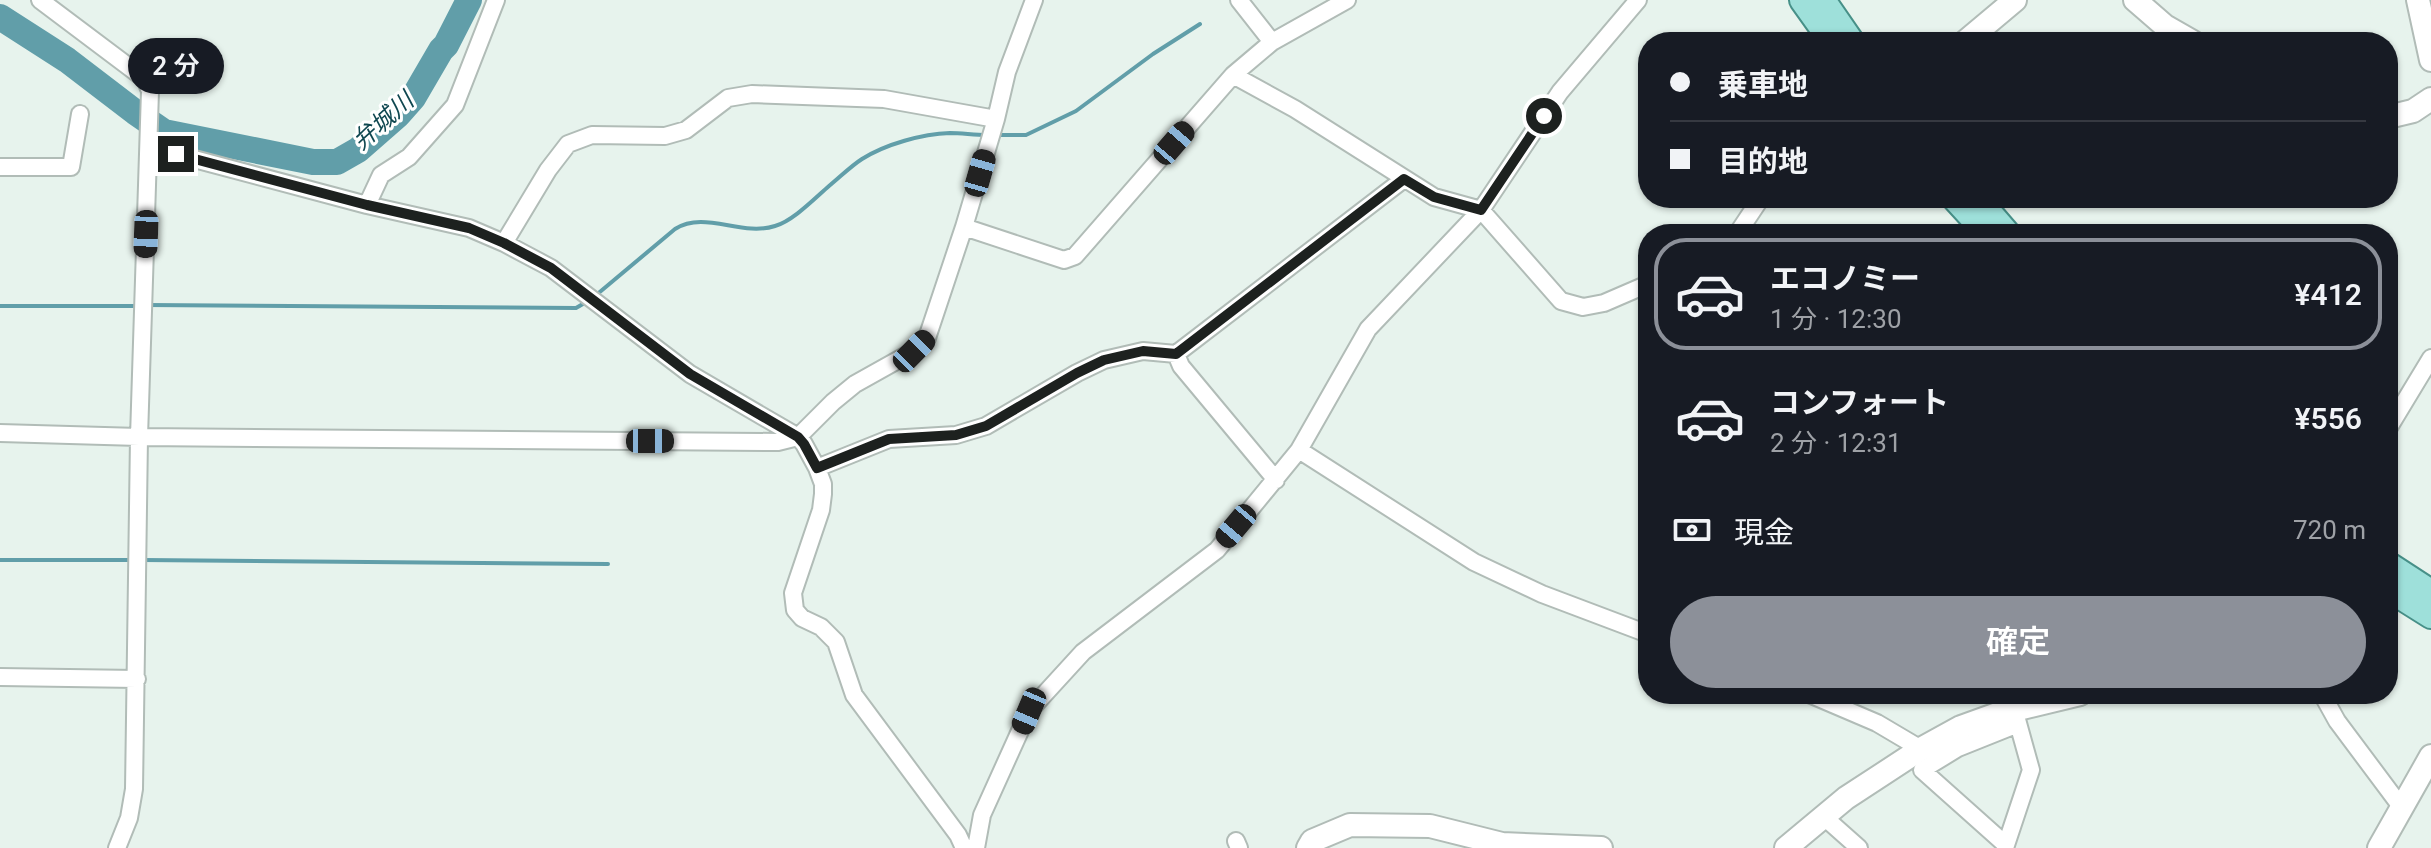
<!DOCTYPE html>
<html lang="ja">
<meta charset="utf-8">
<style>
body{margin:0;font-family:Roboto,"Noto Sans JP",sans-serif;background:#242831;color:#f1f3f6;height:100vh;display:flex;flex-direction:column;font-size:30px;white-space:nowrap}
*{box-sizing:border-box;margin:0}
p{font-size:26px;color:#9ea1a6}
.icon{flex:none;width:44px;height:44px;fill:none;stroke:currentColor;stroke-width:2;stroke-linecap:round;stroke-linejoin:round}
.map{position:relative;flex:1;overflow:hidden}
.side{position:absolute;left:1638px;top:224px;width:760px;height:480px;display:flex;flex-direction:column;background:#171b24;border-radius:32px;box-shadow:0 2px 6px #0004}
.side>*{flex:none}
.guide{position:absolute;left:1638px;top:32px;width:760px;height:176px;border-radius:32px;box-shadow:0 2px 6px #0004;display:grid;align-content:center;height:176px;padding:0 32px;background:#171b24}
.end{position:absolute;width:36px;height:36px;margin:-18px;border:10px solid #1d211f;background:#fff;box-shadow:0 0 0 4px #fff}
.from{border-radius:50%}
.bubble{position:absolute;height:56px;border-radius:28px;background:#171b24;box-shadow:0 2px 6px #0004;font-size:26px;font-weight:600;line-height:56px;text-align:center}
.car{position:absolute;width:24px;height:48px;margin:-24px -12px;border-radius:10px;box-shadow:0 0 6px 2px #0007;background:linear-gradient(#222 24%,#8ab4d8 0 40%,#222 0 76%,#8ab4d8 0 86%,#222 0)}
.guide b{display:flex;align-items:center;gap:28px;height:76px;font-size:30px}
.guide b+b{border-top:2px solid #363941}
.guide i{width:20px;height:20px;background:#f1f3f6}
ul{padding:14px 0 0;list-style:none}
li{display:flex;align-items:center;gap:24px;height:112px;margin:0 16px 12px;padding:0 16px;border:4px solid transparent;border-radius:32px}
li div{flex:1}
li b{display:block;font-size:30px}
li em{font-style:normal;font-weight:600}
li.on{border-color:#8c9099}
li>.icon{width:72px;height:72px;stroke-width:1.5}
.pay{display:flex;align-items:center;gap:20px;height:88px;padding:0 32px;font-size:30px}
.pay p{margin-inline-start:auto}
.primary-button{display:flex;gap:16px;margin-top:auto;padding:16px 32px}
.primary-button a{flex:1;height:92px;border-radius:48px;background:#8c9099;color:#fff;font-size:32px;font-weight:600;line-height:92px;text-align:center}
.map>svg:first-child{display:block}
.lines{fill:none;stroke-linecap:round;stroke-linejoin:round}
.stream{stroke:#619ea9;stroke-width:4}
.river{stroke:#619ea9;stroke-width:26}
.street-casing{stroke:#b1bcb7;stroke-width:20}
.secondary-casing{stroke:#b1bcb7;stroke-width:26}
.primary-casing{stroke:#479088;stroke-width:28}
.street{stroke:#fff;stroke-width:16}
.secondary{stroke:#fff;stroke-width:22}
.primary{stroke:#9ee0da;stroke-width:24}
.route{stroke:#1d211f;stroke-width:10}
.labels{text-anchor:middle;dominant-baseline:central;stroke-width:6;stroke-linejoin:round;paint-order:stroke}
.water-label{font-size:24px;font-style:italic;fill:#0f4750;stroke:#fff}
</style>
<div class="map">
<svg width="2431" height="848" viewBox="0 0 2431 848">
<rect width="100%" height="100%" fill="#e7f3ed"/>
<g class="lines">
<!-- stream -->
<path class="stream" d="M995 135H1026L1076 111 1153 54 1200 24
M595 296 675 229C705 210 741 237 775 226 793 221 815 198 829 186 840 177 851 166 862 159 886 144 922 134 950 133 962 133 974 135 987 135
M146 305 576 308 588 301
M0 306H137
M0 560H134
M143 560 608 564"/>
<!-- river -->
<path class="river" d="M0 17 67 60 135 112 164 132 313 162H337L358 150 398 115 413 98 441 50 446 45 469 0"/>
<defs>
<path id="street" d="M40 0 145 79 150 91 139 437 134 789 129 818 117 848
M1239 0 1272 42
M1233 75 1295 109 1434 197 1481 210 1561 301 1583 307 1604 303 1648 284
M149 147 367 205 469 228 504 243 551 268 690 374 798 437 804 444 817 468 823 484V494L821 510 793 593 795 610 802 618 821 627 836 642 854 695 958 835 964 848
M0 167H71L80 114
M367 205 381 175 409 157 455 105 496 0
M964 227 1064 260 1075 256 1233 75 1272 42 1347 0
M1737 234 1761 198
M504 243 548 170 568 144 592 135 665 136 686 130 728 98 752 94 884 99 996 119
M1176 354 1181 366 1276 480
M2388 429 2431 358
M0 433 139 437 778 442 798 437 833 402 855 384 914 351 927 338 964 227 996 119 1007 72 1034 0
M1299 450 1474 562 1542 594 1648 634
M817 468 889 439 956 435 986 426 1077 373 1104 360 1143 351 1176 354 1404 179
M0 677 137 679
M1809 694 1877 723 1921 749
M2322 694 2337 721 2402 808
M1823 816 1859 848
M1236 841 1239 848
M2006 845 1922 770 1958 748 2018 724
M976 848 982 815 1029 711 1083 652 1217 550 1299 450 1368 329 1481 210 1560 92 1638 0
M2005 848 2031 770 2016 716"/>
<path id="secondary" d="M2135 0 2165 26 2193 42
M2418 0 2431 60
M1965 42 2015 0
M2388 117 2413 111 2431 99
M1308 848 1312 841 1350 825 1430 826 1502 844 1601 848
M1786 848 1846 798 1921 749 1961 727 1997 714 2080 694
M2379 848 2431 756"/>
<path id="primary" d="M1802 0 1832 42
M1823 0 1852 42
M1954 198 1987 234
M1977 198 2008 234
M2388 564 2431 592
M2388 589 2431 616"/>
</defs>
<!-- street casing -->
<use href="#street" class="street-casing"/>
<!-- secondary casing -->
<use href="#secondary" class="secondary-casing"/>
<!-- primary casing -->
<use href="#primary" class="primary-casing"/>
<!-- street -->
<use href="#street" class="street"/>
<!-- secondary -->
<use href="#secondary" class="secondary"/>
<!-- primary -->
<use href="#primary" class="primary"/>
</g>
<g class="lines">
<!-- route -->
<path class="route" d="M176 154 367 205 469 228 504 243 551 268 690 374 798 437 804 444 817 468 889 439 956 435 986 426 1077 373 1104 360 1143 351 1176 354 1404 179 1434 197 1481 210 1544 116"/>
</g>
<g class="labels">
<!-- water labels -->
<g class="water-label">
<text transform="translate(383 121) rotate(-42)">弁城川</text>
</g>
</g>
</svg>
<i class="end from" style="left:1544px;top:116px"></i>
<i class="end" style="left:176px;top:154px"></i>
<div class="bubble" style="left:128px;top:38px;width:96px">2 分</div>
<i class="car" style="left:1174px;top:143px;rotate:41deg"></i>
<i class="car" style="left:980px;top:173px;rotate:16deg"></i>
<i class="car" style="left:146px;top:234px;rotate:182deg"></i>
<i class="car" style="left:914px;top:351px;rotate:45deg"></i>
<i class="car" style="left:650px;top:441px;rotate:90deg"></i>
<i class="car" style="left:1236px;top:526px;rotate:220deg"></i>
<i class="car" style="left:1029px;top:711px;rotate:203deg"></i>
<div class="guide">
<b><i class="from"></i>乗車地</b>
<b><i></i>目的地</b>
</div>
<section class="side">
<ul>
<li class="on"><svg class="icon" aria-label="car" viewBox="0 0 24 24"><path d="M5 17H2v-5l4-1 3-4h7l3 4 3 1v5h-3M9 17h6M6 11h13"/><circle cx="7" cy="17" r="2"/><circle cx="17" cy="17" r="2"/></svg><div><b>エコノミー</b><p>1 分 · 12:30</p></div><em>¥412</em></li>
<li><svg class="icon" aria-label="car" viewBox="0 0 24 24"><path d="M5 17H2v-5l4-1 3-4h7l3 4 3 1v5h-3M9 17h6M6 11h13"/><circle cx="7" cy="17" r="2"/><circle cx="17" cy="17" r="2"/></svg><div><b>コンフォート</b><p>2 分 · 12:31</p></div><em>¥556</em></li>
</ul>
<div class="pay"><svg class="icon" aria-label="cash" viewBox="0 0 24 24"><path d="M3 7h18v10H3z"/><circle cx="12" cy="12" r="2"/></svg>現金<p>720 m</p></div>
<div class="primary-button"><a>確定</a></div>
</section>
</div>
